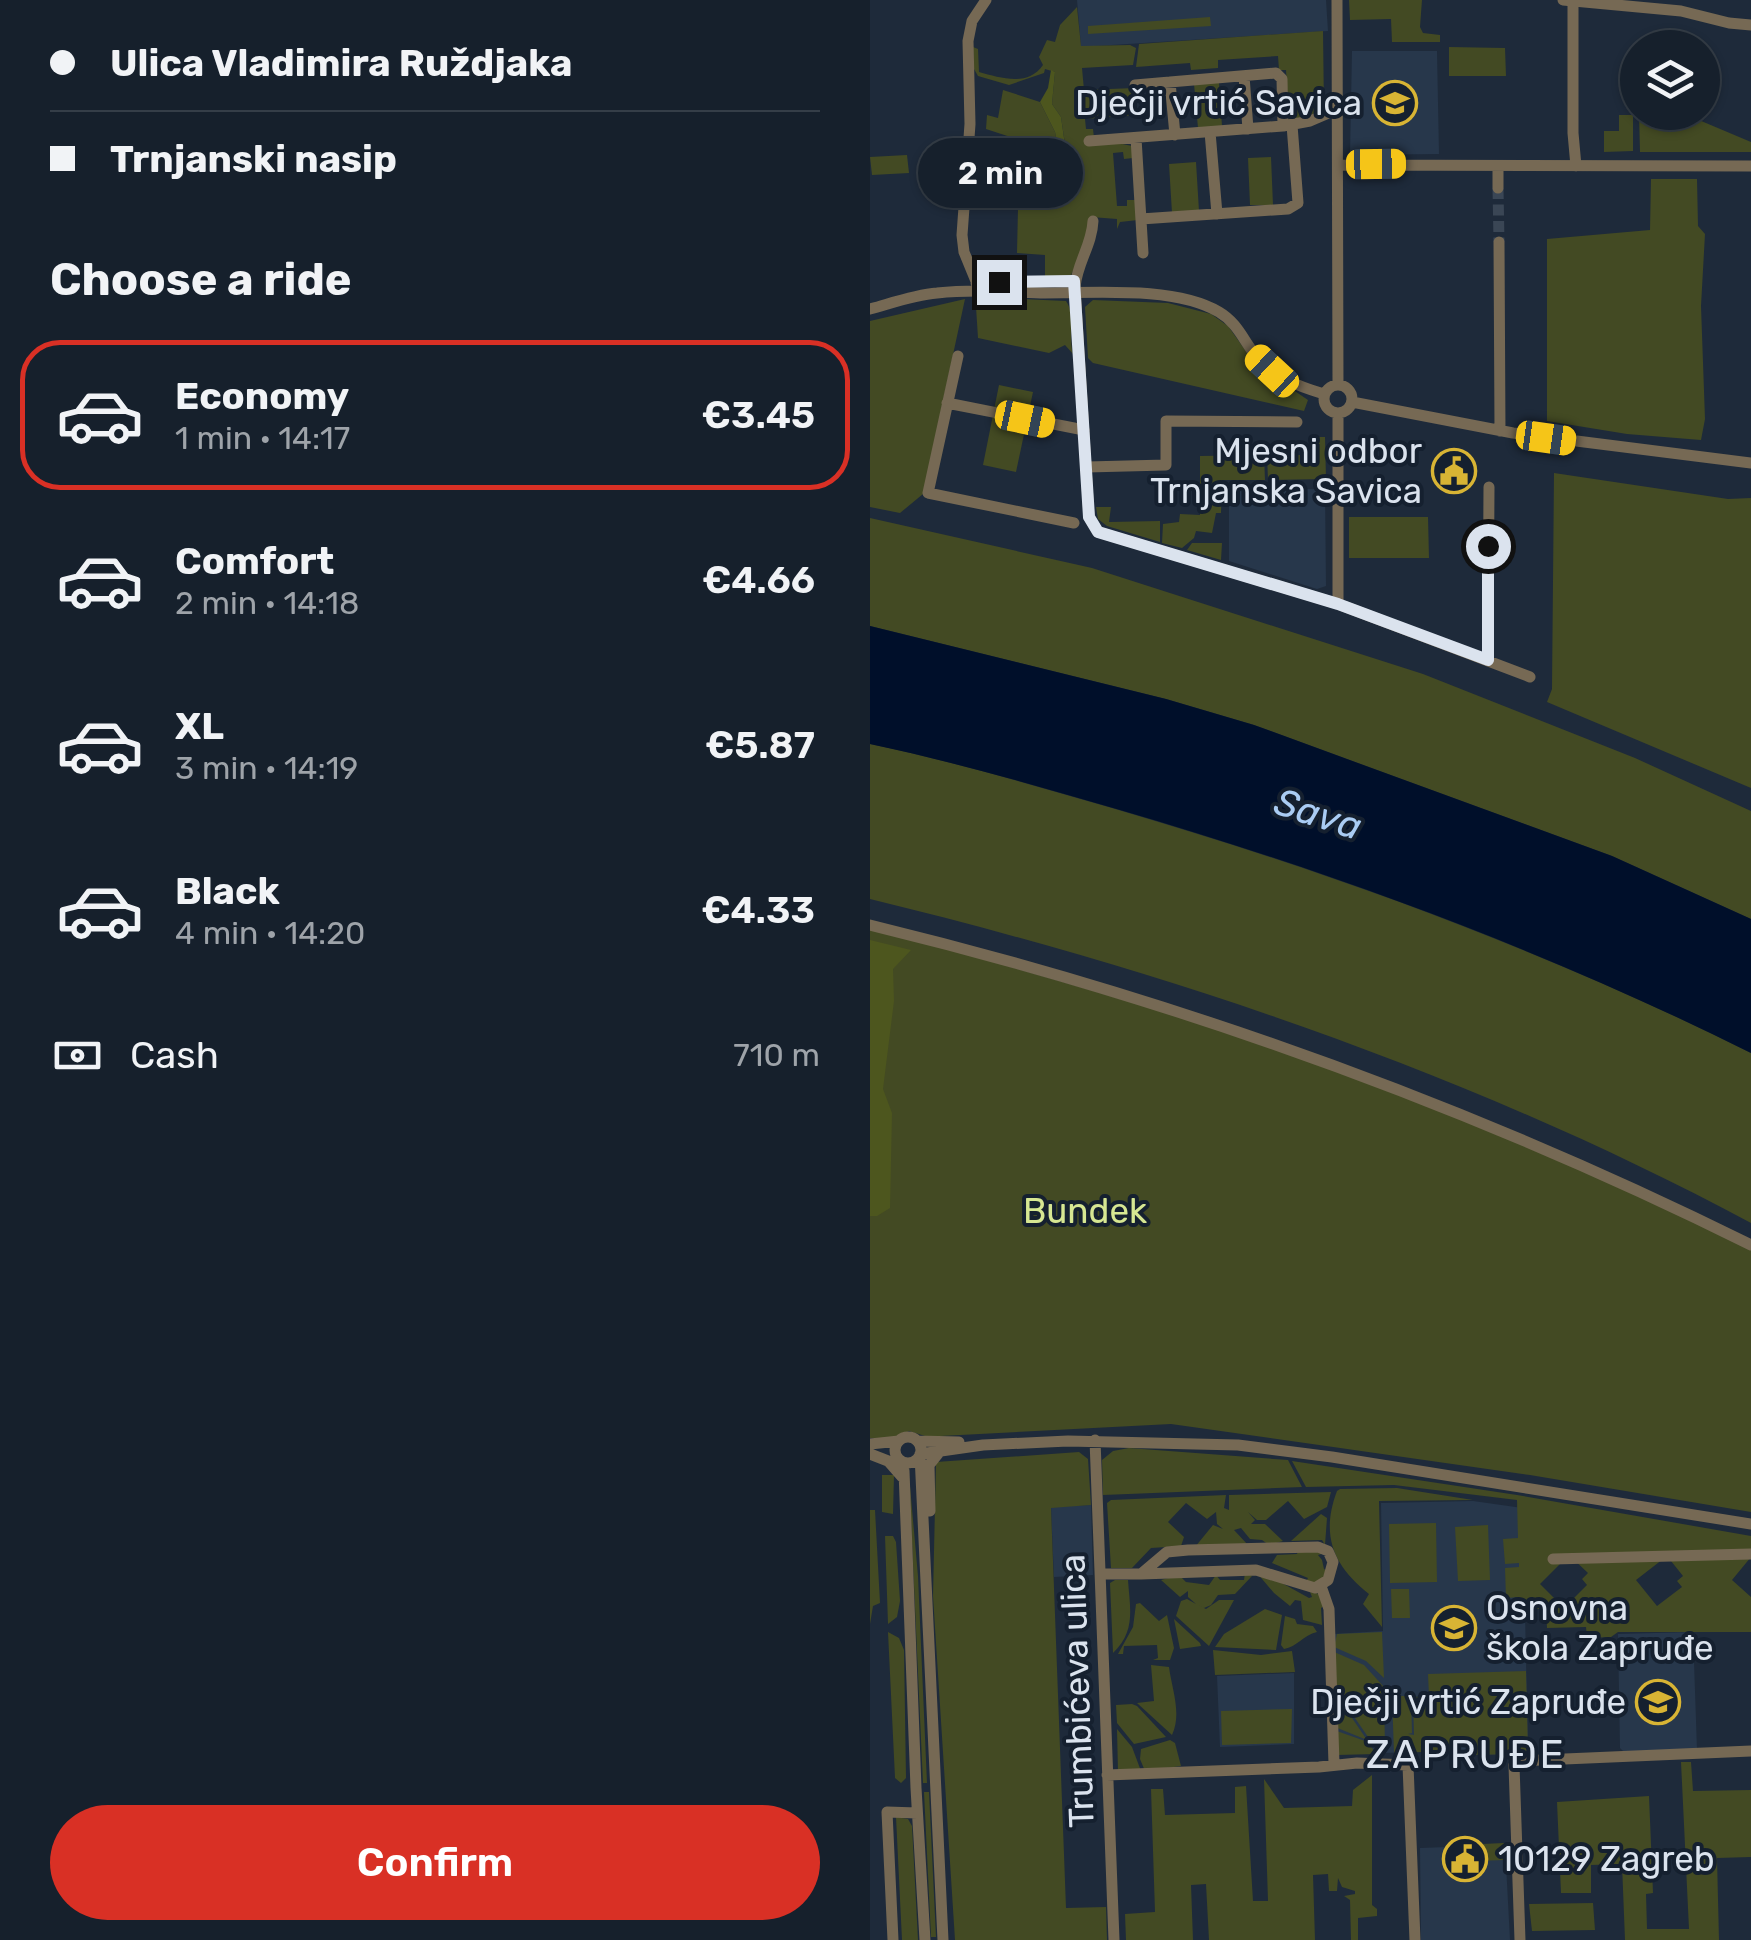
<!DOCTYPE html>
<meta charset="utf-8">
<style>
body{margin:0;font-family:Rubik,sans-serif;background:#1f2834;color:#f1f3f6;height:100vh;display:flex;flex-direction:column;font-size:38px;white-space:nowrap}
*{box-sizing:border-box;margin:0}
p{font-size:32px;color:#9ea3a9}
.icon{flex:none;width:55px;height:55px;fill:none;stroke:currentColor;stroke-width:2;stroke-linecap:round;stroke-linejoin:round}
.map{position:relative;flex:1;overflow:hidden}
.side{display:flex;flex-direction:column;background:#16202c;width:870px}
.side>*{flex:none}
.guide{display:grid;align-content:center;height:220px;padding:0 50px;background:#16202c}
.fabs{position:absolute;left:750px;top:30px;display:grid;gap:20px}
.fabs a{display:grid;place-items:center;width:100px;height:100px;border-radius:50%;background:#16202c;box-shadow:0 2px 8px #0004,0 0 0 2px #353e48;font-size:50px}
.end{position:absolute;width:45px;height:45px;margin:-22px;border:12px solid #dbe3ee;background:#111;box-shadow:0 0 0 5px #111}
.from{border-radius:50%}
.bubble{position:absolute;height:70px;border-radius:35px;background:#16202c;box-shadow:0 2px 8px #0004,0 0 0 2px #353e48;font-size:32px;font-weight:600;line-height:70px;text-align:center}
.car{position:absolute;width:30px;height:60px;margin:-30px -15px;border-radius:12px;box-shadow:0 0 8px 2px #0007;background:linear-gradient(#f5c518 24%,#345 0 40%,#f5c518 0 76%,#345 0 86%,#f5c518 0)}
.guide b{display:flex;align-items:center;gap:35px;height:95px;font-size:38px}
.guide b+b{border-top:2px solid #353e48}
.guide i{width:25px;height:25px;background:#f1f3f6}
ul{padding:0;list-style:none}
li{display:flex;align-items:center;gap:30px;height:150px;margin:0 20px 15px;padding:0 30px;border:5px solid transparent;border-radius:40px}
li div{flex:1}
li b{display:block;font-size:38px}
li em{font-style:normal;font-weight:600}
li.on{border-color:#d93025}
li>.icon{width:90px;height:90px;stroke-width:1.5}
h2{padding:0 50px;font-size:45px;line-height:120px}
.pay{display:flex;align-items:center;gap:25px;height:110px;padding:0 50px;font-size:38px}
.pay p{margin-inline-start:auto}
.action{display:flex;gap:20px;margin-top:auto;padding:20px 50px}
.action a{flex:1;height:115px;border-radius:60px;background:#d93025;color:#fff;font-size:40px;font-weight:600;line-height:115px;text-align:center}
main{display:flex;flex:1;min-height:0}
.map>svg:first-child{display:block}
.built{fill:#27374b}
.green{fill:#434a23;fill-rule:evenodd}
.forest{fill:#4d561e}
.water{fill:#000f2a}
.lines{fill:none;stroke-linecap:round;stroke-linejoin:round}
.minor-tunnel{stroke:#3a4655;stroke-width:11;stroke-dasharray:11 5.5;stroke-linecap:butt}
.minor{stroke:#766954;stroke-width:11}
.route{stroke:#dbe3ee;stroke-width:12}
.labels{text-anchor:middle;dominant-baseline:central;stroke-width:8;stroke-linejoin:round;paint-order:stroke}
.poi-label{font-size:35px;fill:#dbe3ee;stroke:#15202f;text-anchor:end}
.park-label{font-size:35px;fill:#d7e792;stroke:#15202f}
.street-label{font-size:35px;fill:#dbe3ee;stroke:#15202f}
.water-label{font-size:38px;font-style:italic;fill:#aaccf3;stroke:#15202f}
.quarter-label{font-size:40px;letter-spacing:2.5px;fill:#dbe3ee;stroke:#15202f}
</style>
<main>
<section class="side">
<div class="guide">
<b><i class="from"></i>Ulica Vladimira Ruždjaka</b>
<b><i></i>Trnjanski nasip</b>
</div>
<h2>Choose a ride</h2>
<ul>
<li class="on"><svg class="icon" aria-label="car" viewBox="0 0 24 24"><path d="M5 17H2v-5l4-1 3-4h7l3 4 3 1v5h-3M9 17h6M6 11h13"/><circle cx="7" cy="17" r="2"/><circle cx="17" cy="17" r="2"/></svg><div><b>Economy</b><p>1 min · 14:17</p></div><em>€3.45</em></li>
<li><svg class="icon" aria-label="car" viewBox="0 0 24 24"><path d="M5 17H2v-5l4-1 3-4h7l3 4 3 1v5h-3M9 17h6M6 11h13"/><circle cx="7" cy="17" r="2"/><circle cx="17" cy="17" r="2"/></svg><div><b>Comfort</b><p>2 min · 14:18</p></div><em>€4.66</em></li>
<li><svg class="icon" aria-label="car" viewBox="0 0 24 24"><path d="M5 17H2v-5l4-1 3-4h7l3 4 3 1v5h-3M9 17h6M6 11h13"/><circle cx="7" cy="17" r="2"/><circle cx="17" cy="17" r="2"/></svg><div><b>XL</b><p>3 min · 14:19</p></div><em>€5.87</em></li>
<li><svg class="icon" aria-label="car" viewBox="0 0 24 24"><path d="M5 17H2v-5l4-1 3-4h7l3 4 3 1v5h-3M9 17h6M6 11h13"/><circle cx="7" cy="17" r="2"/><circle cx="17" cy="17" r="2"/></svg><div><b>Black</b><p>4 min · 14:20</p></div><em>€4.33</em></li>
</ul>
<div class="pay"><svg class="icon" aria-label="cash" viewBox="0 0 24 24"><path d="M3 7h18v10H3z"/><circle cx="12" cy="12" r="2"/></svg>Cash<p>710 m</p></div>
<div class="action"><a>Confirm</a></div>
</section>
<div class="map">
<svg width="881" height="1940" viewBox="0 0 881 1940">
<rect width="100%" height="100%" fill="#1e2a3a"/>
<!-- built -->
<path class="built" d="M207 0H456L458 31 211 47Z
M482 51H567L569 154 480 155Z
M455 489 456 586 447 589 359 561V490Z
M603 1501 673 1511 661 1608 655 1613 658 1750 651 1754 598 1755 595 1751 468 1754 463 1634 513 1631 511 1503Z
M221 1505 223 1575 184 1577 181 1507Z
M823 1632 827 1750 754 1752 750 1748 748 1634Z
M424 1673V1744L350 1747 347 1676Z
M635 1845 640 1940H551L550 1848Z"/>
<!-- green -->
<path class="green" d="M479 0H552L550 27 553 33 570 35V42H522L521 19 480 20Z
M207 7 211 46 260 45 266 48 263 65 212 68 214 90 265 88 266 115 215 119 216 129H223L224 138 262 146 263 158 254 159 253 152 243 153 247 206H257V200H266L268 220 250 222 247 229V219L221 217 220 235 201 275 175 279V255L147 253 148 208 132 205 134 187 143 189 144 182 114 174V165L103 166V154L149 162 153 141 116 129 117 115 128 118 133 90 170 102 185 132 189 151H196L191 117 182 104 185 72 175 69 174 73 139 85 108 76 104 69 103 47 108 49 109 72C131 78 158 87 173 65L169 57 177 40 185 42 190 25Z
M340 17 341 26 218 34V26Z
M453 31 454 110 419 122 416 70H409L408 56 348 60V68L321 70 320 63 266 67 269 44Z
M579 47 635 48 636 76H579Z
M349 82 352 126 328 128 324 84Z
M769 114 817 115 881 142V152H770Z
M749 115H763V151L734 152V131H749Z
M37 155 39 173 2 175 0 157Z
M401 157 403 205H380L378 158Z
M326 162 329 211 302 213 299 164Z
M781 179H827L828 226 835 234 831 306 835 419 831 440 757 434 677 421V239L780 230Z
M130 298 196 301C206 315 198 337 203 354L195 345 179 353 108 338 106 307 127 310 131 304Z
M95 299 53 494 30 513 0 507V321Z
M223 300 298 303 341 314 358 326 385 364 438 400 434 411 223 363 218 358 215 307Z
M129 385 163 392 146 472 113 465Z
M446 437H455L456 479 398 480 397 455H449Z
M394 455 395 480H352L351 513H346L342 533 326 531 324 538 312 548 292 543 293 524 309 522 310 514 330 515V456Z
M684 473 858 499 881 498V788L677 702 682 689Z
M226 507H241L239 522 290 521V542L237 526 228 519Z
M479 517H558L559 558H479Z
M0 518 222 568 553 674 765 758 881 811V919L742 856 384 725 296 699 0 626Z
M322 543H352L351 560 317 550Z
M0 744C82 761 162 785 242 808 461 872 677 951 881 1053V1223C605 1075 304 973 0 899Z
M0 927C180 978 360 1027 534 1095 652 1141 767 1195 881 1248V1512L660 1475 301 1424 71 1436H55L39 1431 24 1438H0Z
M259 1448 418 1460 432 1487 233 1495 232 1460 243 1451Z
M209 1452 218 1459 221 1505 181 1508 196 1908 236 1907 237 1940H85L63 1596 66 1462Z
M422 1461 647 1495 881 1536V1557L862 1580 881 1597V1632H748L741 1637 717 1638 716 1627 677 1628 676 1609H650V1597L636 1598 635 1568 649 1567V1563L635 1564 633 1539 648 1538 647 1500 524 1485 436 1487ZM699 1555 718 1573 712 1579 717 1585 694 1608 670 1584ZM797 1556 813 1576 807 1581 812 1587 787 1606 766 1580Z
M12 1475H24L23 1514 12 1512Z
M39 1475 48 1576 57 1783H53Z
M527 1488 603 1500 509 1501 512 1627 493 1604 499 1594C464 1566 450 1536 467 1491L470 1489Z
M461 1492 457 1507 434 1519 418 1501 396 1520H387L378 1512 385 1520 381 1524H395L413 1541 399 1545 392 1540 380 1539 371 1528 364 1530 378 1545 325 1547 343 1525 353 1529 347 1524 346 1512 337 1519 316 1503 298 1522 314 1537 311 1546 281 1548 262 1568H241L237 1503 241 1500 356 1495 354 1508 359 1510V1495Z
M0 1510H5L10 1603 3 1606 0 1624Z
M451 1514 457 1518 455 1545 452 1540 421 1541Z
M566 1523 567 1582 520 1583 519 1524Z
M618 1525 620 1580 588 1581 585 1527Z
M15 1536H23L26 1542 30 1601 27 1617 18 1624Z
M429 1549 455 1553 448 1555 452 1560 454 1569 459 1572C452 1580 446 1583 435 1583L438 1578 402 1563 407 1555 427 1554Z
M375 1573 382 1576 365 1594 348 1595 341 1605 334 1608 326 1604 336 1609 349 1600H364L339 1646 306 1616 311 1601 317 1599 326 1604 318 1597V1591L310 1597 291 1580 309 1575 316 1582 339 1585 346 1575 350 1580H374Z
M387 1573 399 1576 439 1598 442 1597 440 1592 450 1594 455 1605 451 1608 452 1625 433 1620 431 1601 425 1600 420 1606 404 1593Z
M245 1580H258C260 1609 266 1631 243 1653L240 1583Z
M521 1589H539L540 1618H522Z
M270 1603 289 1621 297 1615 304 1648 300 1660H283L288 1658 287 1645 254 1646 253 1654H248L263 1627 266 1604Z
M395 1609 412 1615 406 1650 345 1647 354 1634Z
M415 1616 425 1619 427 1624 443 1626 447 1632C433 1635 427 1647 414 1649L411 1645Z
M304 1619 330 1643 331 1646 310 1649Z
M18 1632 29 1638 34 1650 36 1778 31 1783 25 1778Z
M512 1632 514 1678 496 1661 464 1647 467 1634Z
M343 1650 391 1655 422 1651 425 1672 345 1675Z
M462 1651 494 1665 514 1687 515 1752 509 1753 463 1686Z
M281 1665 299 1667C302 1690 312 1713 302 1735L267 1703 284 1701Z
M656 1671 658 1750 651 1754 598 1755 595 1738H585L582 1751 524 1753 522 1696H541L542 1733 538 1734 544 1735 543 1697 559 1696 558 1674Z
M463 1690 497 1740 465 1727Z
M262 1704 267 1706 296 1737 264 1744 247 1723 246 1705Z
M422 1709 421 1743 352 1745 351 1711Z
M247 1729 262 1747 271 1771 248 1772Z
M464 1730 498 1742 506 1754 467 1755Z
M300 1740 305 1743 311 1766 275 1771 270 1759 271 1749Z
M811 1762H821L823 1791 881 1790V1857L847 1858 849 1940H755L752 1864 721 1865V1893H691L687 1802 779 1796 783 1893 776 1894 777 1929H819Z
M502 1775V1905L507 1909V1916L488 1918V1940H481L480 1900 474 1896 485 1894V1891L472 1887 468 1878 467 1891H459L458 1874 443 1875 445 1940H339L336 1884 321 1885 323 1940H256L255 1914 285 1912 281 1789H293L295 1815 365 1813V1787L376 1786 383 1901H398L394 1779 414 1808 482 1806 483 1790Z
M54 1792H59L66 1937H61Z
M26 1817 38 1819 42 1826 48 1940H32Z
M634 1843V1860L608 1861V1849H612V1844Z
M723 1903 725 1930 662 1931 659 1904Z"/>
<!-- forest -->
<path class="forest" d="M181 70 185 72 182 104 191 117 196 152 189 151 185 132 170 102 178 88Z
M0 940 41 950 23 969 24 1001 13 1089 22 1113 20 1208 7 1216H0Z"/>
<!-- water -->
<path class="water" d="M0 626 296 699 384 725 742 856 881 919V1053C679 952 466 873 250 810 167 786 85 762 0 744Z"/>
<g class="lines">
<!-- minor-tunnel -->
<path class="minor-tunnel" d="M628 188 629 242"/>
<!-- minor -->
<path class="minor" d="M467 0 468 385
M693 0 811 11 859 23 881 25
M703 0V133L706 166
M374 76 378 129
M300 82 305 135
M265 85 406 73 412 79 413 126
M340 132 347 214
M266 138 273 253
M219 141 413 126 440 121 468 109
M468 165 881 166
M628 166V188
M271 219 418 209 428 203 422 125
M223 221C222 245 207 263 205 287L219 517 228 532 468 604 660 677
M629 242 630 431
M106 283 205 281
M110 291 94 252 92 235 100 124 98 41 102 21 116 0
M0 309C22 303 44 295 67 293 103 289 139 292 175 293 225 293 305 286 349 312 366 322 372 337 383 352 401 376 427 386 454 394
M88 356 58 493 204 523
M454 399a14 14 0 1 1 28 0a14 14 0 1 1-28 0Z
M482 402 643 433 881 463
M77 403 214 430
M468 414V604
M217 467 296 465V421L427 422
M618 660 619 487
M0 925C304 999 601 1106 881 1245
M25 1450a13 13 0 1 1 26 0a13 13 0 1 1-26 0Z
M225 1440 244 1940
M47 1441 89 1442
M0 1444 29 1441
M0 1454 18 1461 32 1477
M50 1454 113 1445 198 1441 368 1445 462 1457 881 1524
M50 1455 73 1940
M30 1460 34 1471 46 1788 55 1940
M60 1511 59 1465 71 1450
M683 1559 881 1554
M230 1574H271L297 1552 318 1550 448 1547 458 1551 463 1562 458 1580 445 1588 386 1570 271 1574
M451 1586 459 1609 464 1764
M237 1775 449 1767 487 1763 538 1765 545 1940
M23 1940 17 1812 47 1813
M650 1940 644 1765 646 1761 881 1751"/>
</g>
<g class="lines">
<!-- route -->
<path class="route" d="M129 282 204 281 219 517 228 532 468 604 618 660V546"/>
</g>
<!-- icons -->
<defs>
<symbol id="school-ring" viewBox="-11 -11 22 22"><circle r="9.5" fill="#15202f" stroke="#d8b434" stroke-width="1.5"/><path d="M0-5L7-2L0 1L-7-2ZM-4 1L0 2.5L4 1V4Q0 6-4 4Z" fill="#d8b434"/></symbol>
<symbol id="civic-ring" viewBox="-11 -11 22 22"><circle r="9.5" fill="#15202f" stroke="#d8b434" stroke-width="1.5"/><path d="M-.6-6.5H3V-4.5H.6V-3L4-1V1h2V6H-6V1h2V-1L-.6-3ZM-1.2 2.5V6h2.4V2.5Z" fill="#d8b434"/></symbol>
</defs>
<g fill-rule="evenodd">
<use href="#school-ring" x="500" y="78" width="50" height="50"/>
<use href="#civic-ring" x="559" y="446" width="50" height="50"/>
<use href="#school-ring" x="559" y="1603" width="50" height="50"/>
<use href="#school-ring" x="763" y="1677" width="50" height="50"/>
<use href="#civic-ring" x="570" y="1834" width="50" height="50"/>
</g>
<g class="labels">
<!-- poi labels -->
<g class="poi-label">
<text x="492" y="103">Dječji vrtić Savica</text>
<text x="552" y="451">Mjesni odbor<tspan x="552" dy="40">Trnjanska Savica</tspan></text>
<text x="616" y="1608" text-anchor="start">Osnovna<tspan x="616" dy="40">škola Zapruđe</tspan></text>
<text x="756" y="1702">Dječji vrtić Zapruđe</text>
<text x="628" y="1859" text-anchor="start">10129 Zagreb</text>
</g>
<!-- park labels -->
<g class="park-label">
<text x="215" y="1211">Bundek</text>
</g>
<!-- street labels -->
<g class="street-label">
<text transform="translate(207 1691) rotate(-92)">Trumbićeva ulica</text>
</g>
<!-- water labels -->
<g class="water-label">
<text transform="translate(448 814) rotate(18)">Sava</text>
</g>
<!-- quarter labels -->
<g class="quarter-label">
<text x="596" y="1754">ZAPRUĐE</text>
</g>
</g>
</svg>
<div class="fabs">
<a><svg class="icon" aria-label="layers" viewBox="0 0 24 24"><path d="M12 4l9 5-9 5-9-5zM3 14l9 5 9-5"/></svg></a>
</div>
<i class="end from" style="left:618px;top:546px"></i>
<i class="end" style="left:129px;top:282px"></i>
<div class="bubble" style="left:48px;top:138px;width:165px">2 min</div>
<i class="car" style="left:506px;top:164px;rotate:89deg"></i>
<i class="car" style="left:402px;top:371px;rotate:313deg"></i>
<i class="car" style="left:155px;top:419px;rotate:102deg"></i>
<i class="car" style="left:676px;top:438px;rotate:98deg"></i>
</div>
</main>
